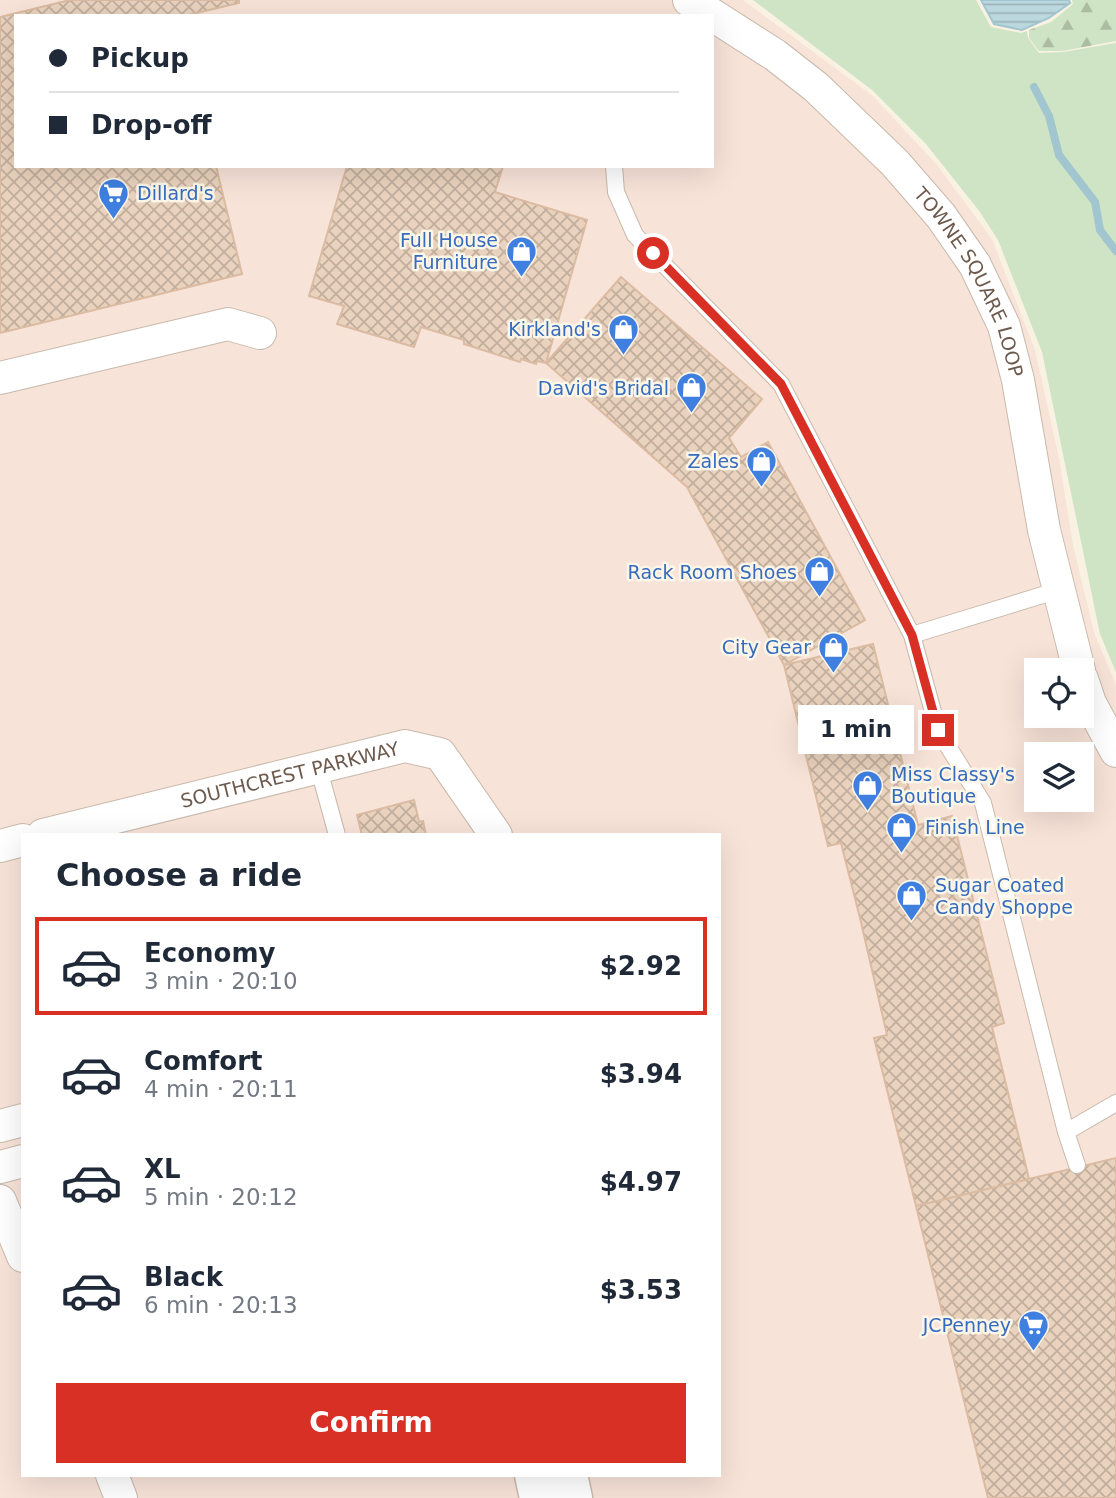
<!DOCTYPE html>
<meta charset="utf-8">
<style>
body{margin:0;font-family:"DejaVu Sans",sans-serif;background:#f6f6f7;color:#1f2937;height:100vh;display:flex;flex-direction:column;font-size:26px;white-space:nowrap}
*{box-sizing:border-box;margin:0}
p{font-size:23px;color:#747a83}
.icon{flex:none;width:38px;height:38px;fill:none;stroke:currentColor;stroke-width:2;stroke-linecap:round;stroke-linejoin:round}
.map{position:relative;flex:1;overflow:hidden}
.panel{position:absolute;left:21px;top:833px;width:700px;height:644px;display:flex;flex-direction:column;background:#fff;border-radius:0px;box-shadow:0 7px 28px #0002}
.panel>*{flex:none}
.guide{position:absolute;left:14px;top:14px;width:700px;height:154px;border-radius:0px;box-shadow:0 7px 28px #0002;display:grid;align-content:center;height:154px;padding:0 35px;background:#fff}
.fabs{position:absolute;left:1024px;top:658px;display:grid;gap:14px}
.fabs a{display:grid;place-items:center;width:70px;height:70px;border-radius:0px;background:#fff;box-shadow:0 7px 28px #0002;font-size:35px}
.end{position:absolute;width:32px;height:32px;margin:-16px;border:9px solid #d93025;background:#fff;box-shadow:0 0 0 4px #fff}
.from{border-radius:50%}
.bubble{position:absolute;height:49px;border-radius:0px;background:#fff;box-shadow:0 7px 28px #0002;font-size:23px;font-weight:700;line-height:49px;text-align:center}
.guide b{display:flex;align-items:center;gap:24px;height:66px;font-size:26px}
.guide b+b{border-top:2px solid #e0e1e3}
.guide i{width:18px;height:18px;background:#1f2937}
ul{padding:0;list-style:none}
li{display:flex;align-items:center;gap:21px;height:98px;margin:0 14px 10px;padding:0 21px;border:4px solid transparent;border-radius:0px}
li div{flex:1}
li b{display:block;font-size:26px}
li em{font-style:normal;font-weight:700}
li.on{border-color:#d93025}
li>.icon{width:63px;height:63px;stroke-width:1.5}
h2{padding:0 35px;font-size:32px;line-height:84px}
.button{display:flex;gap:14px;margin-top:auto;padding:14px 35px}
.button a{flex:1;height:80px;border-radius:0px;background:#d93025;color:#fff;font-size:28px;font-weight:700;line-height:80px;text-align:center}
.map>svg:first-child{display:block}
.commercial{fill:#f8e3d8;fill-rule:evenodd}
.grass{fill:#cfe4c4}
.forest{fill:url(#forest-firs)}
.water{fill:url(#water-rules);stroke:#a2c6d0;stroke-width:2}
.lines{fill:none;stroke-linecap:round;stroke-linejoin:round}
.stream{stroke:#a2c6d0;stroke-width:8}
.building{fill:url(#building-cross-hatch);stroke:#dbbba1;stroke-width:2}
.service-casing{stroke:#c8baac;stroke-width:18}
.minor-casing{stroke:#c8baac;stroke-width:34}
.tertiary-casing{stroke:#c8baac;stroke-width:41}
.service{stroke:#fff;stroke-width:16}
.minor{stroke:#fff;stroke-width:32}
.tertiary{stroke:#fff;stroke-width:38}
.route{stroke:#d93025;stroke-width:9}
.labels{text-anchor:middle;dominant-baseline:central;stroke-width:5;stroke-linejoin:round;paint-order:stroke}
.shop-label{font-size:19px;fill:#366cbe;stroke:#fcf6e9;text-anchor:end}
.street-label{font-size:19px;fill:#6d5a4d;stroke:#fcf6e9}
</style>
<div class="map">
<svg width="1116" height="1498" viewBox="0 0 1116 1498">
<defs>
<pattern id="forest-firs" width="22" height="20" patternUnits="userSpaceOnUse" patternTransform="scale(1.75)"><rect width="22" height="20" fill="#cfe4c4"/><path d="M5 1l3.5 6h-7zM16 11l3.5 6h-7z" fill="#acbca1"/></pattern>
<pattern id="water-rules" width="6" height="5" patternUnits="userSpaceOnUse" patternTransform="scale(1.75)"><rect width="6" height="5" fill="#bbd8df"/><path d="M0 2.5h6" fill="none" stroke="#9cb2b7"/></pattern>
<pattern id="building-cross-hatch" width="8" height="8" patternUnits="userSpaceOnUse" patternTransform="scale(1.75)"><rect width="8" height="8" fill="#ead3be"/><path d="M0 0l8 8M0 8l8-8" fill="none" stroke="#c2ae9d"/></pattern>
</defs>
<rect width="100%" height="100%" fill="#f9f2e3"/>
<!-- commercial -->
<path class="commercial" d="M0 0H743L873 96 937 165 992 239 1035 350 1059 458 1073 545 1094 632 1116 685V1498H0ZM16 16H712V166H16ZM1036 670H1082V716H1036ZM1036 754H1082V800H1036ZM23 835H719V1475H23Z"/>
<!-- grass -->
<path class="grass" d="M753 0H976L991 27 1021 33 1027 31 1028 38 1039 53 1063 52 1116 43V672L1100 634 1042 352 998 240 980 212 926 144 872 90Z"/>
<!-- forest -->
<path class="forest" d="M1072 0H1116V41L1062 51H1039L1029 38V30L1051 22 1073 4Z"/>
<!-- water -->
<path class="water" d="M981 0H1069L1070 3 1049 18 1022 30 994 24Z"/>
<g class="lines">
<!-- stream -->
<path class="stream" d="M1034 87 1049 116 1059 155 1095 202 1100 230 1116 251"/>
</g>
<!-- building -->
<path class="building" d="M70 0H239V3L184 16H16V166H216L242 274 0 333V17Z
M347 166H503L495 192 587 220 546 363 537 361 536 364 521 359 520 362 464 344V340L421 327 414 347 337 324 344 306 309 296Z
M621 277 762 399 729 438 741 457 768 442 865 620 784 665 687 487 546 363Z
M873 644 918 825 952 816 1004 1023 992 1027 1029 1179 916 1206 874 1038 887 1035 860 918 841 843 828 846 784 665Z
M414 800 419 822 423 821 426 835H362L357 815Z
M1116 1158V1498H988L916 1206Z"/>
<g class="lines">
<defs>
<path id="service" d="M614 166 616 192 635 235 781 384 912 635 938 730 983 803 1066 1132 1077 1165
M912 635 1059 590
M318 766 337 835
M1066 1132 1116 1103"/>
<g id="minor">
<path id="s1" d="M689 0 775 55 816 87 895 163 941 216 975 265 1004 326 1018 380 1044 530 1079 670"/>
<path d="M0 378 228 324 260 333"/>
<path d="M1082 679 1090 703 1116 751"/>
<path id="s2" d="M43 835 405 746 440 754 496 835"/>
<path d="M0 846 23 840"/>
<path d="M0 1126 23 1120"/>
<path d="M0 1167 23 1161"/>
<path d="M0 1201 23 1256"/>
<path d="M112 1475 121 1498"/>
</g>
<path id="tertiary" d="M534 1475 539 1498
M568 1475 573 1498"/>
</defs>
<!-- service casing -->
<use href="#service" class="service-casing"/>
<!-- minor casing -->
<use href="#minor" class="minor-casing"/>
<!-- tertiary casing -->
<use href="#tertiary" class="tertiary-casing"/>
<!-- service -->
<use href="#service" class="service"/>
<!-- minor -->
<use href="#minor" class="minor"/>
<!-- tertiary -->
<use href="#tertiary" class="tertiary"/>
</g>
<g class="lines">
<!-- route -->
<path class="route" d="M653 253 781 384 912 635 938 730"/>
</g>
<!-- icons -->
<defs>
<symbol id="supermarket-pin" viewBox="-11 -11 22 30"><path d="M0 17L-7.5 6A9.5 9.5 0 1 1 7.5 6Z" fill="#3f7fe0" stroke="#fcf6e9"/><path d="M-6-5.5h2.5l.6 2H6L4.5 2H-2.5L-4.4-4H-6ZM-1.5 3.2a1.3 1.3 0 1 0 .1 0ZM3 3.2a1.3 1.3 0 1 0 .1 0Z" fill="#fff"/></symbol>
<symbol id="shop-pin" viewBox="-11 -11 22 30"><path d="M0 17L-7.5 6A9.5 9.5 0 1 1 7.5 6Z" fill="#3f7fe0" stroke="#fcf6e9"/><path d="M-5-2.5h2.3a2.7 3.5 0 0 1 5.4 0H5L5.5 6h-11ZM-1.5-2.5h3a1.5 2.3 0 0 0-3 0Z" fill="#fff"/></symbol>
</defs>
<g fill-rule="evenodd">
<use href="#supermarket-pin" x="96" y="176" width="35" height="47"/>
<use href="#shop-pin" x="504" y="234" width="35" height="47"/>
<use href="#shop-pin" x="606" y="312" width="35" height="47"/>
<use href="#shop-pin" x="674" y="370" width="35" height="47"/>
<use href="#shop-pin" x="744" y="444" width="35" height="47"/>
<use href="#shop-pin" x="802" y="554" width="35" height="47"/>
<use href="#shop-pin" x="816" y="630" width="35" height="47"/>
<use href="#shop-pin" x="850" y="768" width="35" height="47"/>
<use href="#shop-pin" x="884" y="810" width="35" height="47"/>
<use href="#shop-pin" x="894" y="878" width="35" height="47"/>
<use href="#supermarket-pin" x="1016" y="1308" width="35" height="47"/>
</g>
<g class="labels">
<!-- shop labels -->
<g class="shop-label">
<text x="137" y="193" text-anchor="start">Dillard's</text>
<text x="498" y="240">Full House<tspan x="498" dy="22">Furniture</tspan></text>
<text x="601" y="329">Kirkland's</text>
<text x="669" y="388">David's Bridal</text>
<text x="739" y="461">Zales</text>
<text x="797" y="572">Rack Room Shoes</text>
<text x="811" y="647">City Gear</text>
<text x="891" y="774" text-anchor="start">Miss Classy's<tspan x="891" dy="22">Boutique</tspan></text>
<text x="925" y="827" text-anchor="start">Finish Line</text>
<text x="935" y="885" text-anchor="start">Sugar Coated<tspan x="935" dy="22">Candy Shoppe</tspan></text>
<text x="1011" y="1325">JCPenney</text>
</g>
<!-- street labels -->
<g class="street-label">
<text stroke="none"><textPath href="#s1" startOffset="406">TOWNE SQUARE LOOP</textPath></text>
<text stroke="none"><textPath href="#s2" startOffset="254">SOUTHCREST PARKWAY</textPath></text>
</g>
</g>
</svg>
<div class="fabs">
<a><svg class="icon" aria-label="locate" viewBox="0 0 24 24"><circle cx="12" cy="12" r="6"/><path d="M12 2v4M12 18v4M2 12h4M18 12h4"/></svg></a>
<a><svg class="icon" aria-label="layers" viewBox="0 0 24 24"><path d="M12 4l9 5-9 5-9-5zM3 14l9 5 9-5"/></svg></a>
</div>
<i class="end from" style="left:653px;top:253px"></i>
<i class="end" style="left:938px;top:730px"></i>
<div class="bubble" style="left:798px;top:705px;width:116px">1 min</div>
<div class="guide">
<b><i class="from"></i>Pickup</b>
<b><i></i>Drop-off</b>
</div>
<section class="panel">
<h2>Choose a ride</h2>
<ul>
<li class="on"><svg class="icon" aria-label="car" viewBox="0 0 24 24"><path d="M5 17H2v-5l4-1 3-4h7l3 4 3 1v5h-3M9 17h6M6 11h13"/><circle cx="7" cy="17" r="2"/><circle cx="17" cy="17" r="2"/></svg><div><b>Economy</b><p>3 min · 20:10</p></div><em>$2.92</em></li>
<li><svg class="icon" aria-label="car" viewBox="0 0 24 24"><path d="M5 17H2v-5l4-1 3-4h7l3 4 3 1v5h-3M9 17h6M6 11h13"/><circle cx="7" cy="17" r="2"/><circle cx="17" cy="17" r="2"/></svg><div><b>Comfort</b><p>4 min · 20:11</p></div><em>$3.94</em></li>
<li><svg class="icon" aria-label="car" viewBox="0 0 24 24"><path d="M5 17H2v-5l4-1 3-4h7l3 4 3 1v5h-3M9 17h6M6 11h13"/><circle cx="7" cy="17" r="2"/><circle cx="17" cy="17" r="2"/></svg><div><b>XL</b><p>5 min · 20:12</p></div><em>$4.97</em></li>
<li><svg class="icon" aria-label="car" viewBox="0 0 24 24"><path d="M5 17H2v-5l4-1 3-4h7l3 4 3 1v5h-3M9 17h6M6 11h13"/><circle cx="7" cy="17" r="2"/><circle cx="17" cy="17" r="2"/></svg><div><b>Black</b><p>6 min · 20:13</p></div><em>$3.53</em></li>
</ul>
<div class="button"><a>Confirm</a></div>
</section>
</div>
